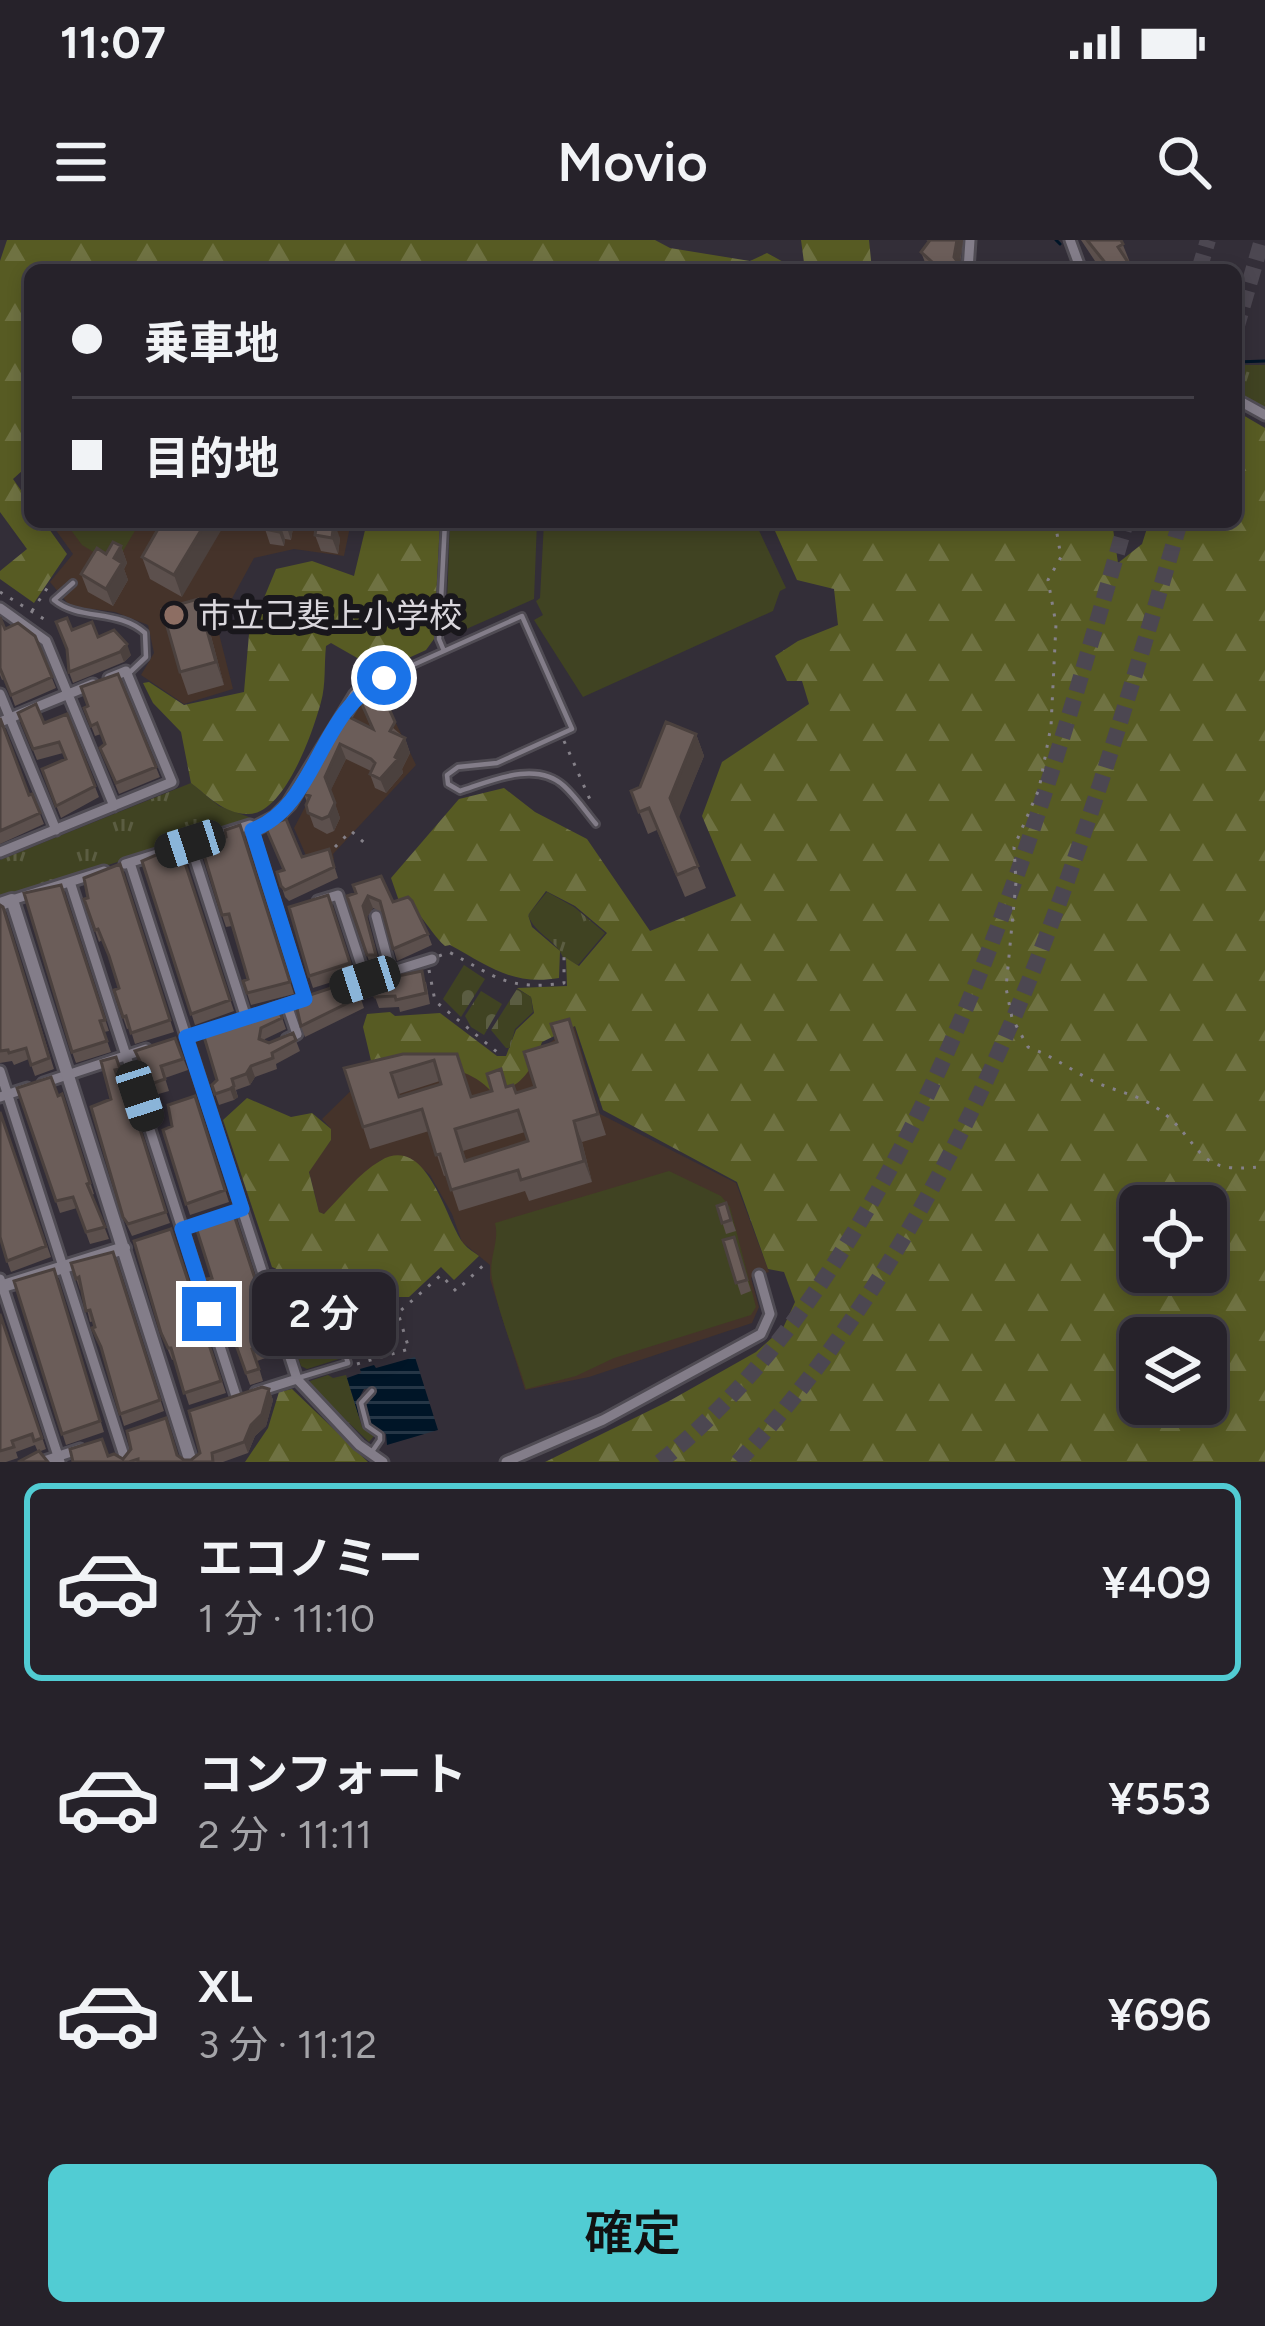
<!DOCTYPE html>
<html lang="ja">
<meta charset="utf-8">
<style>
body{margin:0;font-family:Figtree,"Noto Sans JP",sans-serif;background:#2e2a32;color:#f1f3f6;height:100vh;display:flex;flex-direction:column;font-size:45px;white-space:nowrap}
*{box-sizing:border-box;margin:0}
p{font-size:39px;color:#a4a4a8}
.icon{flex:none;width:66px;height:66px;fill:none;stroke:currentColor;stroke-width:2;stroke-linecap:round;stroke-linejoin:round}
.map{position:relative;height:1222px;overflow:hidden}
.sheet{display:flex;flex-direction:column;background:#26222a;flex:1}
.sheet>*{flex:none}
.guide{position:absolute;left:24px;top:24px;width:1218px;height:264px;border-radius:18px;box-shadow:0 6px 18px #0003,0 0 0 3px #423f47;display:grid;align-content:center;height:264px;padding:0 48px;background:#26222a}
.tools{position:absolute;left:1119px;top:945px;display:grid;gap:24px}
.tools a{display:grid;place-items:center;width:108px;height:108px;border-radius:18px;background:#26222a;box-shadow:0 6px 18px #0003,0 0 0 3px #423f47;font-size:60px}
.end{position:absolute;width:54px;height:54px;margin:-27px;border:15px solid #1a73e8;background:#fff;box-shadow:0 0 0 6px #fff}
.from{border-radius:50%}
.bubble{position:absolute;height:84px;border-radius:18px;background:#26222a;box-shadow:0 6px 18px #0003,0 0 0 3px #423f47;font-size:39px;font-weight:600;line-height:84px;text-align:center}
.car{position:absolute;width:36px;height:72px;margin:-36px -18px;border-radius:15px;box-shadow:0 0 9px 3px #0007;background:linear-gradient(#222 24%,#8ab4d8 0 40%,#222 0 76%,#8ab4d8 0 86%,#222 0)}
.guide b{display:flex;align-items:center;gap:42px;height:114px;font-size:45px}
.guide b+b{border-top:3px solid #423f47}
.guide i{width:30px;height:30px;background:#f1f3f6}
ul{padding:21px 0 0;list-style:none}
li{display:flex;align-items:center;gap:36px;height:198px;margin:0 24px 18px;padding:0 24px;border:6px solid transparent;border-radius:18px}
li div{flex:1}
li b{display:block;font-size:45px}
li em{font-style:normal;font-weight:600}
li.on{border-color:#51ccd3}
li>.icon{width:108px;height:108px;stroke-width:1.5}
.button{display:flex;gap:24px;margin-top:auto;padding:24px 48px}
.button a{flex:1;height:138px;border-radius:18px;background:#51ccd3;color:#111;font-size:48px;font-weight:600;line-height:138px;text-align:center}
.status{display:flex;justify-content:space-between;align-items:center;height:84px;padding:0 60px;background:#26222a;direction:ltr}
.status svg{height:33px;fill:currentColor}
header{display:flex;justify-content:space-between;align-items:center;height:156px;padding:0 48px;background:#26222a;font-size:54px;font-weight:600}
.map>svg:first-child{display:block}
.education{fill:#45332a}
.grass{fill:url(#grass-tufts)}
.forest{fill:url(#forest-firs);fill-rule:evenodd}
.cemetery{fill:url(#cemetery-stones)}
.park{fill:#404322}
.water{fill:url(#water-rules)}
.lines{fill:none;stroke-linecap:round;stroke-linejoin:round}
.stream{stroke:#001527;stroke-width:3}
.motorway-tunnel{stroke:#4c4751;stroke-width:16;stroke-dasharray:16 8;stroke-linecap:butt}
.service-casing{stroke:#504c54;stroke-width:10}
.minor-casing{stroke:#504c54;stroke-width:15}
.tertiary-casing{stroke:#504c54;stroke-width:18}
.path{stroke:#858189;stroke-width:3;stroke-dasharray:3 9;stroke-linecap:butt}
.service{stroke:#837d89;stroke-width:4.5}
.minor{stroke:#837d89;stroke-width:9}
.tertiary{stroke:#837d89;stroke-width:12}
.wall{fill:#5c504d;fill-rule:evenodd}
.shaded-wall{fill:#4b413e}
.building{fill:#6b5d59;stroke:#4b413e;stroke-width:3;fill-rule:evenodd}
.route{stroke:#1a73e8;stroke-width:15}
.education-dot{fill:#8d6e63;stroke:#19171c;stroke-width:4.5}
.labels{text-anchor:middle;dominant-baseline:central;stroke-width:12;stroke-linejoin:round;paint-order:stroke}
.poi-label{font-size:33px;fill:#dad7dd;stroke:#19171c;text-anchor:start}
</style>
<div class="status"><b>11:07</b><svg viewBox="0 0 49 12"><path d="M0 12V9h3v3zM5 12V6h3v6zM10 12V3h3v9zM15 12V0h3v12zM26 1h20v11H26zM47 4h2v5h-2z"/></svg></div>
<header><svg class="icon" aria-label="menu" viewBox="0 0 24 24"><path d="M4 6h16M4 12h16M4 18h16"/></svg>Movio<svg class="icon" aria-label="search" viewBox="0 0 24 24"><circle cx="10" cy="10" r="6"/><path d="M15 15l6 6"/></svg></header>
<div class="map">
<svg width="1265" height="1222" viewBox="0 0 1265 1222">
<defs>
<pattern id="grass-tufts" width="24" height="20" patternUnits="userSpaceOnUse" patternTransform="scale(3)"><rect width="24" height="20" fill="#404322"/><path d="M3 7l-1-3M5 7V3M7 7l1-3M15 17l-1-3M17 17v-4M19 17l1-3" fill="none" stroke="#5b5d42"/></pattern>
<pattern id="forest-firs" width="22" height="20" patternUnits="userSpaceOnUse" patternTransform="scale(3)"><rect width="22" height="20" fill="#575b23"/><path d="M5 1l3.5 6h-7zM16 11l3.5 6h-7z" fill="#6f7242"/></pattern>
<pattern id="cemetery-stones" width="16" height="16" patternUnits="userSpaceOnUse" patternTransform="scale(3)"><rect width="16" height="16" fill="#404322"/><path d="M2 7V4a2 2 0 0 1 4 0v3zM10 15v-3a2 2 0 0 1 4 0v3z" fill="#5b5d42"/></pattern>
<pattern id="water-rules" width="6" height="5" patternUnits="userSpaceOnUse" patternTransform="scale(3)"><rect width="6" height="5" fill="#001527"/><path d="M0 2.5h6" fill="none" stroke="#253646"/></pattern>
</defs>
<rect width="100%" height="100%" fill="#332e38"/>
<!-- education -->
<path class="education" d="M50 282H351L344 316 294 309 254 318 217 386 233 449 184 464 141 435 154 413 148 385 115 372 70 366 50 342 73 314Z
M379 448 416 525 333 614 334 619 311 627 294 588 360 463Z
M574 786 600 874 736 943 769 1032 751 1038 759 1067 752 1083 589 1137 525 1150 490 1039V1025L462 1002 452 974 430 935 413 921 394 917 381 920 324 974 319 972 309 931 331 900V889L322 879 373 829 433 824 477 836 539 810Z"/>
<!-- grass -->
<path class="grass" d="M1236 125H1265V169L1236 153Z
M191 543 219 566 254 579 0 659V620Z
M547 652 574 667 605 693 578 725 563 717C555 699 535 694 528 675Z
M328 1135 333 1138 346 1135 362 1187 374 1196 369 1202 311 1147 310 1141Z"/>
<!-- forest -->
<path class="forest" d="M7 0H655L670 8 750 21 767 13 798 30H30V230H23L13 239 30 263V282H44L67 314 34 363 0 339V331L27 309 0 272V21Z
M801 0H869L872 30H805Z
M1236 171 1265 188V1222H545L671 1160 756 1112 783 1088 795 1062 784 1032 768 1029 737 942 603 870 575 786 542 802C534 826 521 851 492 852 461 818 416 826 373 829L363 787 367 774 390 772 395 776 440 773 497 816H506L516 790 534 773 531 757 517 748 567 746 566 718 579 726 607 693 575 666 546 651 528 675 532 687 560 711 559 738C512 746 489 726 450 705L445 706C427 690 422 669 399 661L391 638 459 559 504 548 535 572 587 599 650 691 736 656 702 576 722 522 809 464 802 441H787L775 416 798 401 838 385 834 349 797 340 771 282H1112L1118 323 1142 304 1149 282H1236ZM1140 966H1206V1032H1140ZM1140 1098H1206V1164H1140Z
M367 282H440L434 399 426 410 380 431 331 403 326 406C324 424 326 445 321 462 313 492 284 576 247 574 223 573 208 556 191 543L181 492 153 463 143 443 149 442 184 465 244 452 249 394 276 329 312 321 354 336Z
M247 858 291 877 312 873 331 889V900L309 932 319 972 324 974C341 957 359 933 380 921 428 892 446 983 464 1004 468 1009 474 1012 479 1016L454 1040 441 1027 409 1057H388L371 1049 362 1067 272 1027 223 880Z
M292 1149 368 1222H245L268 1188 279 1152Z"/>
<!-- cemetery -->
<path class="cemetery" d="M464 725 485 739 461 777 443 759Z
M517 749 531 757 533 772 515 789 510 808H506L491 790Z
M481 751 502 764 484 795 471 787 465 776Z"/>
<!-- park -->
<path class="park" d="M65 282H140L115 325 82 305Z
M450 282H537L534 359 455 394 446 390Z
M544 282H755L786 348 780 351 773 371 583 457 534 380 543 375 536 361 540 358Z
M669 931 721 956 730 967 756 1067 751 1075 614 1118 576 1136 526 1149C515 1113 499 1076 492 1039 488 1019 500 1001 495 983Z
M270 1029 361 1066 370 1048 388 1057 393 1102 307 1129 301 1126Z"/>
<!-- water -->
<path class="water" d="M415 1117 438 1190 387 1205 386 1194 371 1184 365 1164 374 1154 372 1148 364 1149 357 1162 359 1177 347 1138 361 1133 360 1129 374 1125 376 1128Z"/>
<g class="lines">
<!-- stream -->
<path class="stream" d="M1056 0 1060 4
M1088 27 1091 30
M1236 122 1265 121"/>
<!-- motorway-tunnel -->
<path class="motorway-tunnel" d="M1199 30 1208 0
M1236 89 1262 0
M660 1222C919 1013 1037 591 1126 282
M738 1222C979 962 1083 615 1180 282"/>
<defs>
<path id="service" d="M73 343 54 360C79 381 119 369 145 393L146 417 127 435
M444 411 439 399 445 282
M384 438 522 376 572 489 497 523 458 527 447 535 448 544 460 551C491 541 536 520 564 546 576 557 586 572 596 584
M298 1138 348 1123 345 1114 377 1103
M371 1213 380 1200V1195L367 1186 361 1163 372 1151"/>
<path id="minor" d="M1070 0 1081 30
M968 30 970 0
M1236 159 1265 175
M0 368 46 401 114 566
M0 454 56 590
M356 455 384 438
M0 482 93 444
M190 604 246 778
M0 612 172 542 126 431 109 438
M130 623 297 1139 359 1205 383 1222
M125 624 250 585 305 759
M70 642 237 1159
M12 660 104 631
M318 661 338 655 366 740
M376 676 391 732
M345 746 432 719
M271 770 306 759
M287 799 297 794 287 765
M0 831 126 1222
M43 843 146 809
M0 857 27 848
M0 1039 60 1222
M256 1152 297 1139
M41 1222 80 1209
M506 1222 603 1180 761 1094 770 1074 759 1035"/>
<path id="tertiary" d="M252 590 275 578 289 564 356 455
M0 664 12 660 191 1222
M0 1047 124 1008"/>
</defs>
<!-- service casing -->
<use href="#service" class="service-casing"/>
<!-- minor casing -->
<use href="#minor" class="minor-casing"/>
<!-- tertiary casing -->
<use href="#tertiary" class="tertiary-casing"/>
<!-- path -->
<path class="path" d="M1055 282 1061 317 1048 340 1056 384 1051 486 1039 549 1014 607 1016 642 1006 748 1012 778 1028 807C1053 816 1072 831 1095 842 1115 851 1139 855 1157 868 1206 903 1191 937 1265 926
M0 352 44 379 40 385
M32 371 48 347 54 350
M564 501 592 564
M335 607 351 591 368 606
M439 716 449 712C496 737 509 751 564 743V717
M429 730 435 761 497 812
M357 1124 409 1109 398 1073 441 1035 456 1051 487 1022"/>
<!-- service -->
<use href="#service" class="service"/>
<!-- minor -->
<use href="#minor" class="minor"/>
<!-- tertiary -->
<use href="#tertiary" class="tertiary"/>
</g>
<!-- wall -->
<path class="wall" d="M926 0H963L960 25 962 30H932L926 25 921 12 929 1Z
M1081 0H1121L1133 30H1101Z
M162 282 182 357 150 339 142 317Z
M266 282H294L291 300 285 299 284 306 270 304 265 289Z
M315 295 340 298 338 314 321 311Z
M121 306 127 323 124 329 128 340 113 366 88 352 81 334 106 314Z
M207 381 224 445 188 455 180 432Z
M5 389 35 396 56 448 15 466 5 439 2 440 0 435V416Z
M72 390 98 397 131 415 124 422 73 443 69 432Z
M118 434 160 537 119 554 100 508 105 504 101 494 95 496 84 468Z
M360 460 405 498 410 513 402 529 403 533 386 553 375 548 370 534 371 531 346 519 330 551 340 578 334 591 327 594 314 587 306 565 307 562 304 554 340 479 371 488Z
M18 473 44 483 67 474 99 557 61 578 42 529 65 519 63 513 37 520Z
M0 478 29 555 32 554 44 584 0 604Z
M696 494 704 516 678 578 706 648 685 657 657 590 648 594 631 551 640 547Z
M240 585 294 754 251 765 243 741 248 739 232 686 226 687 222 675 226 597Z
M179 605 234 771 195 785 142 621Z
M329 609 338 638 289 661 285 657 277 632 302 617Z
M120 624 174 792 135 804 130 788 127 789 114 750 119 748 111 722 102 700 99 702 84 659 88 658Z
M61 645 109 791 104 792 111 812 76 823 72 812Z
M356 653 393 662 428 694 432 705 397 721 383 672 373 668 367 677 380 726 371 727 347 656Z
M328 655 354 735 313 748 309 736Z
M0 665 7 678 54 829 35 836 29 819 14 825 12 821 0 823Z
M398 736 426 742 430 764 400 772 399 767 379 768 375 757Z
M355 740 364 768 305 797 301 786Z
M278 766 286 789 265 799 264 801 269 803 293 793 300 811 276 824 277 829 255 837 250 845 236 850 238 857 234 860 219 865 212 845Z
M569 779 606 895 582 902 592 942 529 961 525 951 459 971 447 935 444 936 429 891 370 909 344 828 457 814 472 857 507 846 516 853 535 847ZM440 841 441 844 400 856 399 854ZM525 892 528 901 466 920 463 911Z
M175 798 188 830 165 838 169 851 155 855 135 811Z
M116 817 125 840 119 842 124 856 170 983 132 996 123 977 111 859Z
M17 848 58 856 62 854 94 954 92 955 109 999 90 1004 77 968 60 973Z
M195 856 229 962 190 975 163 890 172 886Z
M0 871 51 1017 11 1032 7 1021Z
M726 963 736 991 726 994 717 966Z
M232 969 266 1071 261 1073 266 1087 270 1086 277 1107 272 1109 274 1115 257 1121 263 1141 250 1145 235 1103 231 1104 227 1092 228 1077 223 1064 216 1066 207 1039 212 1038Z
M171 989 226 1153 189 1165 174 1119 172 1120 161 1093Z
M734 997 751 1051 741 1055 723 1000Z
M113 1012 164 1171 124 1186 103 1114 92 1088 95 1087 94 1081 90 1082 82 1049 80 1050 71 1023Z
M54 1029 104 1192 66 1205 14 1041Z
M0 1073 46 1209 38 1212 35 1205 16 1212 18 1218 6 1222H0Z
M269 1149 273 1160 266 1186 255 1196 248 1213 223 1222H73L108 1216 123 1219 178 1215 184 1220H191Z"/>
<!-- shaded-wall -->
<path class="shaded-wall" d="M957 0H963L959 27 960 25 962 30H957L954 17Z
M206 282H226L182 357 174 335Z
M286 282H294L291 300 286 285Z
M334 282 340 298 338 314 332 298Z
M280 284 285 299 284 306 279 292Z
M121 306 127 323 124 329 128 340 113 366 106 349 114 318Z
M198 359 207 381 224 445 216 422Z
M127 404 131 415 124 422 120 412Z
M696 494 704 516 678 580 670 558Z
M405 498 410 513 402 529 403 533 386 553 380 539 395 517Z
M340 504 346 519 330 552 325 537Z
M335 563 340 578 334 591 329 576Z
M368 656 373 668 367 677 380 726 363 666Z
M251 826 255 837 250 845 246 834Z
M234 846 238 857 234 860 230 849Z
M574 881 582 902 592 942 584 921Z
M269 1149 273 1160 266 1186 255 1196 248 1213 244 1202Z"/>
<!-- building -->
<path class="building" d="M930 0H957L954 17 960 25 957 30H941L921 12Z
M1087 0H1121L1123 4 1118 7 1133 30H1111Z
M162 282H206L174 335 142 317Z
M266 282H286V285L280 284 279 292 265 289Z
M317 282H334L332 298 315 295Z
M113 302 121 306 114 318 122 323 106 349 81 334 97 308 106 314Z
M198 359 216 422 180 432 162 369Z
M0 377 5 389 18 383 35 396 52 437 11 455 0 428Z
M67 378 72 390 92 382 98 397 114 390 127 404 120 412 69 432 67 409 56 382Z
M118 434 156 527 116 543 100 508 105 504 97 483 91 486 84 468 88 466 81 447Z
M378 444 395 482 390 491 405 498 395 517 398 519 380 539 370 534 375 523 371 519 340 504 325 537 335 563 329 576 322 579 308 573 306 565 310 556 304 554 340 479 345 481 347 476 373 489 360 460 364 458 361 452Z
M36 464 44 483 67 474 95 546 56 566 42 529 66 519 59 502 33 509 18 473Z
M0 478 29 555 32 554 40 573 0 591Z
M666 482 696 494 670 558 698 626 677 635 649 568 639 572 631 551 640 547Z
M286 579 302 617 329 609 334 627 285 650 281 646 277 632 284 630 265 586Z
M240 585 290 742 247 753 243 741 248 739 229 674 222 675 201 605 226 597 225 590Z
M179 605 230 760 191 774 142 621Z
M120 624 170 780 131 793 126 776 123 777 114 750 119 748 109 716 98 689 95 690 84 659 88 658 84 638Z
M381 636 393 662 408 657 412 661 428 694 393 709 380 661 368 656 363 666 376 715H367L347 656 356 653 353 645Z
M61 645 105 780 100 781 107 801 72 812 24 653Z
M328 655 350 723 309 736 289 667Z
M0 665 3 667 49 818 31 825 26 808 9 813 8 810 0 811Z
M395 727 398 736 422 731 426 753 396 760 395 756 375 757 369 736Z
M355 740 360 757 301 786 295 760Z
M278 766 282 778 261 788 259 799 269 803 293 793 296 800 272 813 273 818 251 826 246 834 232 839 234 846 230 849 215 854 212 845 217 840 202 790Z
M569 779 598 874 574 881 584 921 521 940 518 930 451 950 440 914 436 915 422 869 363 887 344 828 403 814H457L471 857 492 851 487 834 501 829 506 847 513 845 516 853 535 847 524 812 557 802 551 784ZM434 820 441 844 399 857 391 833ZM518 870 528 901 465 921 455 889Z
M175 798 183 819 161 826 165 839 151 844 135 811Z
M116 817 120 829 115 830 124 856 129 854 166 972 128 984 123 977 91 867 111 859 101 821Z
M51 837 58 856 62 854 90 943 87 944 105 987 86 992 73 957 56 961 17 848Z
M195 856 225 950 186 964 163 890 172 886 168 865Z
M0 872 46 1006 7 1021 0 997Z
M726 963 731 980 722 983 717 966Z
M232 969 262 1060 257 1062 265 1087 270 1086 273 1096 267 1097 269 1103 252 1109 259 1129 246 1133 231 1091 227 1092 222 1079 228 1077 220 1052 212 1055 207 1039 212 1038 194 981Z
M171 989 221 1141 184 1153 171 1108H168L161 1093 134 1001Z
M734 997 747 1040 736 1043 723 1000Z
M113 1012 160 1160 120 1174 101 1107 92 1088 95 1087 90 1070 86 1071 79 1037 76 1039 71 1023Z
M54 1029 100 1181 62 1194 14 1041Z
M0 1074 42 1198 34 1201 32 1194 12 1201 14 1207 0 1211Z
M262 1147 269 1149 262 1174 251 1185 244 1202 212 1213 213 1222H138V1219L129 1222H73L70 1209 102 1199 108 1216 114 1214 123 1219 131 1209 127 1191 166 1178 177 1215 184 1220H191L200 1213 189 1171Z
M39 1211 48 1222H18Z"/>
<g class="lines">
<!-- route -->
<path class="route" d="M209 1074 182 989 242 969 186 797 305 759 252 590C317 567 317 473 384 438"/>
</g>
<!-- markers -->
<circle class="education-dot" cx="174" cy="375" r="12"/>
<g class="labels">
<!-- poi labels -->
<g class="poi-label">
<text x="198" y="375">市立己斐上小学校</text>
</g>
</g>
</svg>
<div class="tools">
<a><svg class="icon" aria-label="locate" viewBox="0 0 24 24"><circle cx="12" cy="12" r="6"/><path d="M12 2v4M12 18v4M2 12h4M18 12h4"/></svg></a>
<a><svg class="icon" aria-label="layers" viewBox="0 0 24 24"><path d="M12 4l9 5-9 5-9-5zM3 14l9 5 9-5"/></svg></a>
</div>
<i class="end from" style="left:384px;top:438px"></i>
<i class="end" style="left:209px;top:1074px"></i>
<div class="bubble" style="left:252px;top:1032px;width:144px">2 分</div>
<i class="car" style="left:190px;top:604px;rotate:252deg"></i>
<i class="car" style="left:365px;top:740px;rotate:252deg"></i>
<i class="car" style="left:140px;top:856px;rotate:162deg"></i>
<div class="guide">
<b><i class="from"></i>乗車地</b>
<b><i></i>目的地</b>
</div>
</div>
<section class="sheet">
<ul>
<li class="on"><svg class="icon" aria-label="car" viewBox="0 0 24 24"><path d="M5 17H2v-5l4-1 3-4h7l3 4 3 1v5h-3M9 17h6M6 11h13"/><circle cx="7" cy="17" r="2"/><circle cx="17" cy="17" r="2"/></svg><div><b>エコノミー</b><p>1 分 · 11:10</p></div><em>¥409</em></li>
<li><svg class="icon" aria-label="car" viewBox="0 0 24 24"><path d="M5 17H2v-5l4-1 3-4h7l3 4 3 1v5h-3M9 17h6M6 11h13"/><circle cx="7" cy="17" r="2"/><circle cx="17" cy="17" r="2"/></svg><div><b>コンフォート</b><p>2 分 · 11:11</p></div><em>¥553</em></li>
<li><svg class="icon" aria-label="car" viewBox="0 0 24 24"><path d="M5 17H2v-5l4-1 3-4h7l3 4 3 1v5h-3M9 17h6M6 11h13"/><circle cx="7" cy="17" r="2"/><circle cx="17" cy="17" r="2"/></svg><div><b>XL</b><p>3 分 · 11:12</p></div><em>¥696</em></li>
</ul>
<div class="button"><a>確定</a></div>
</section>
